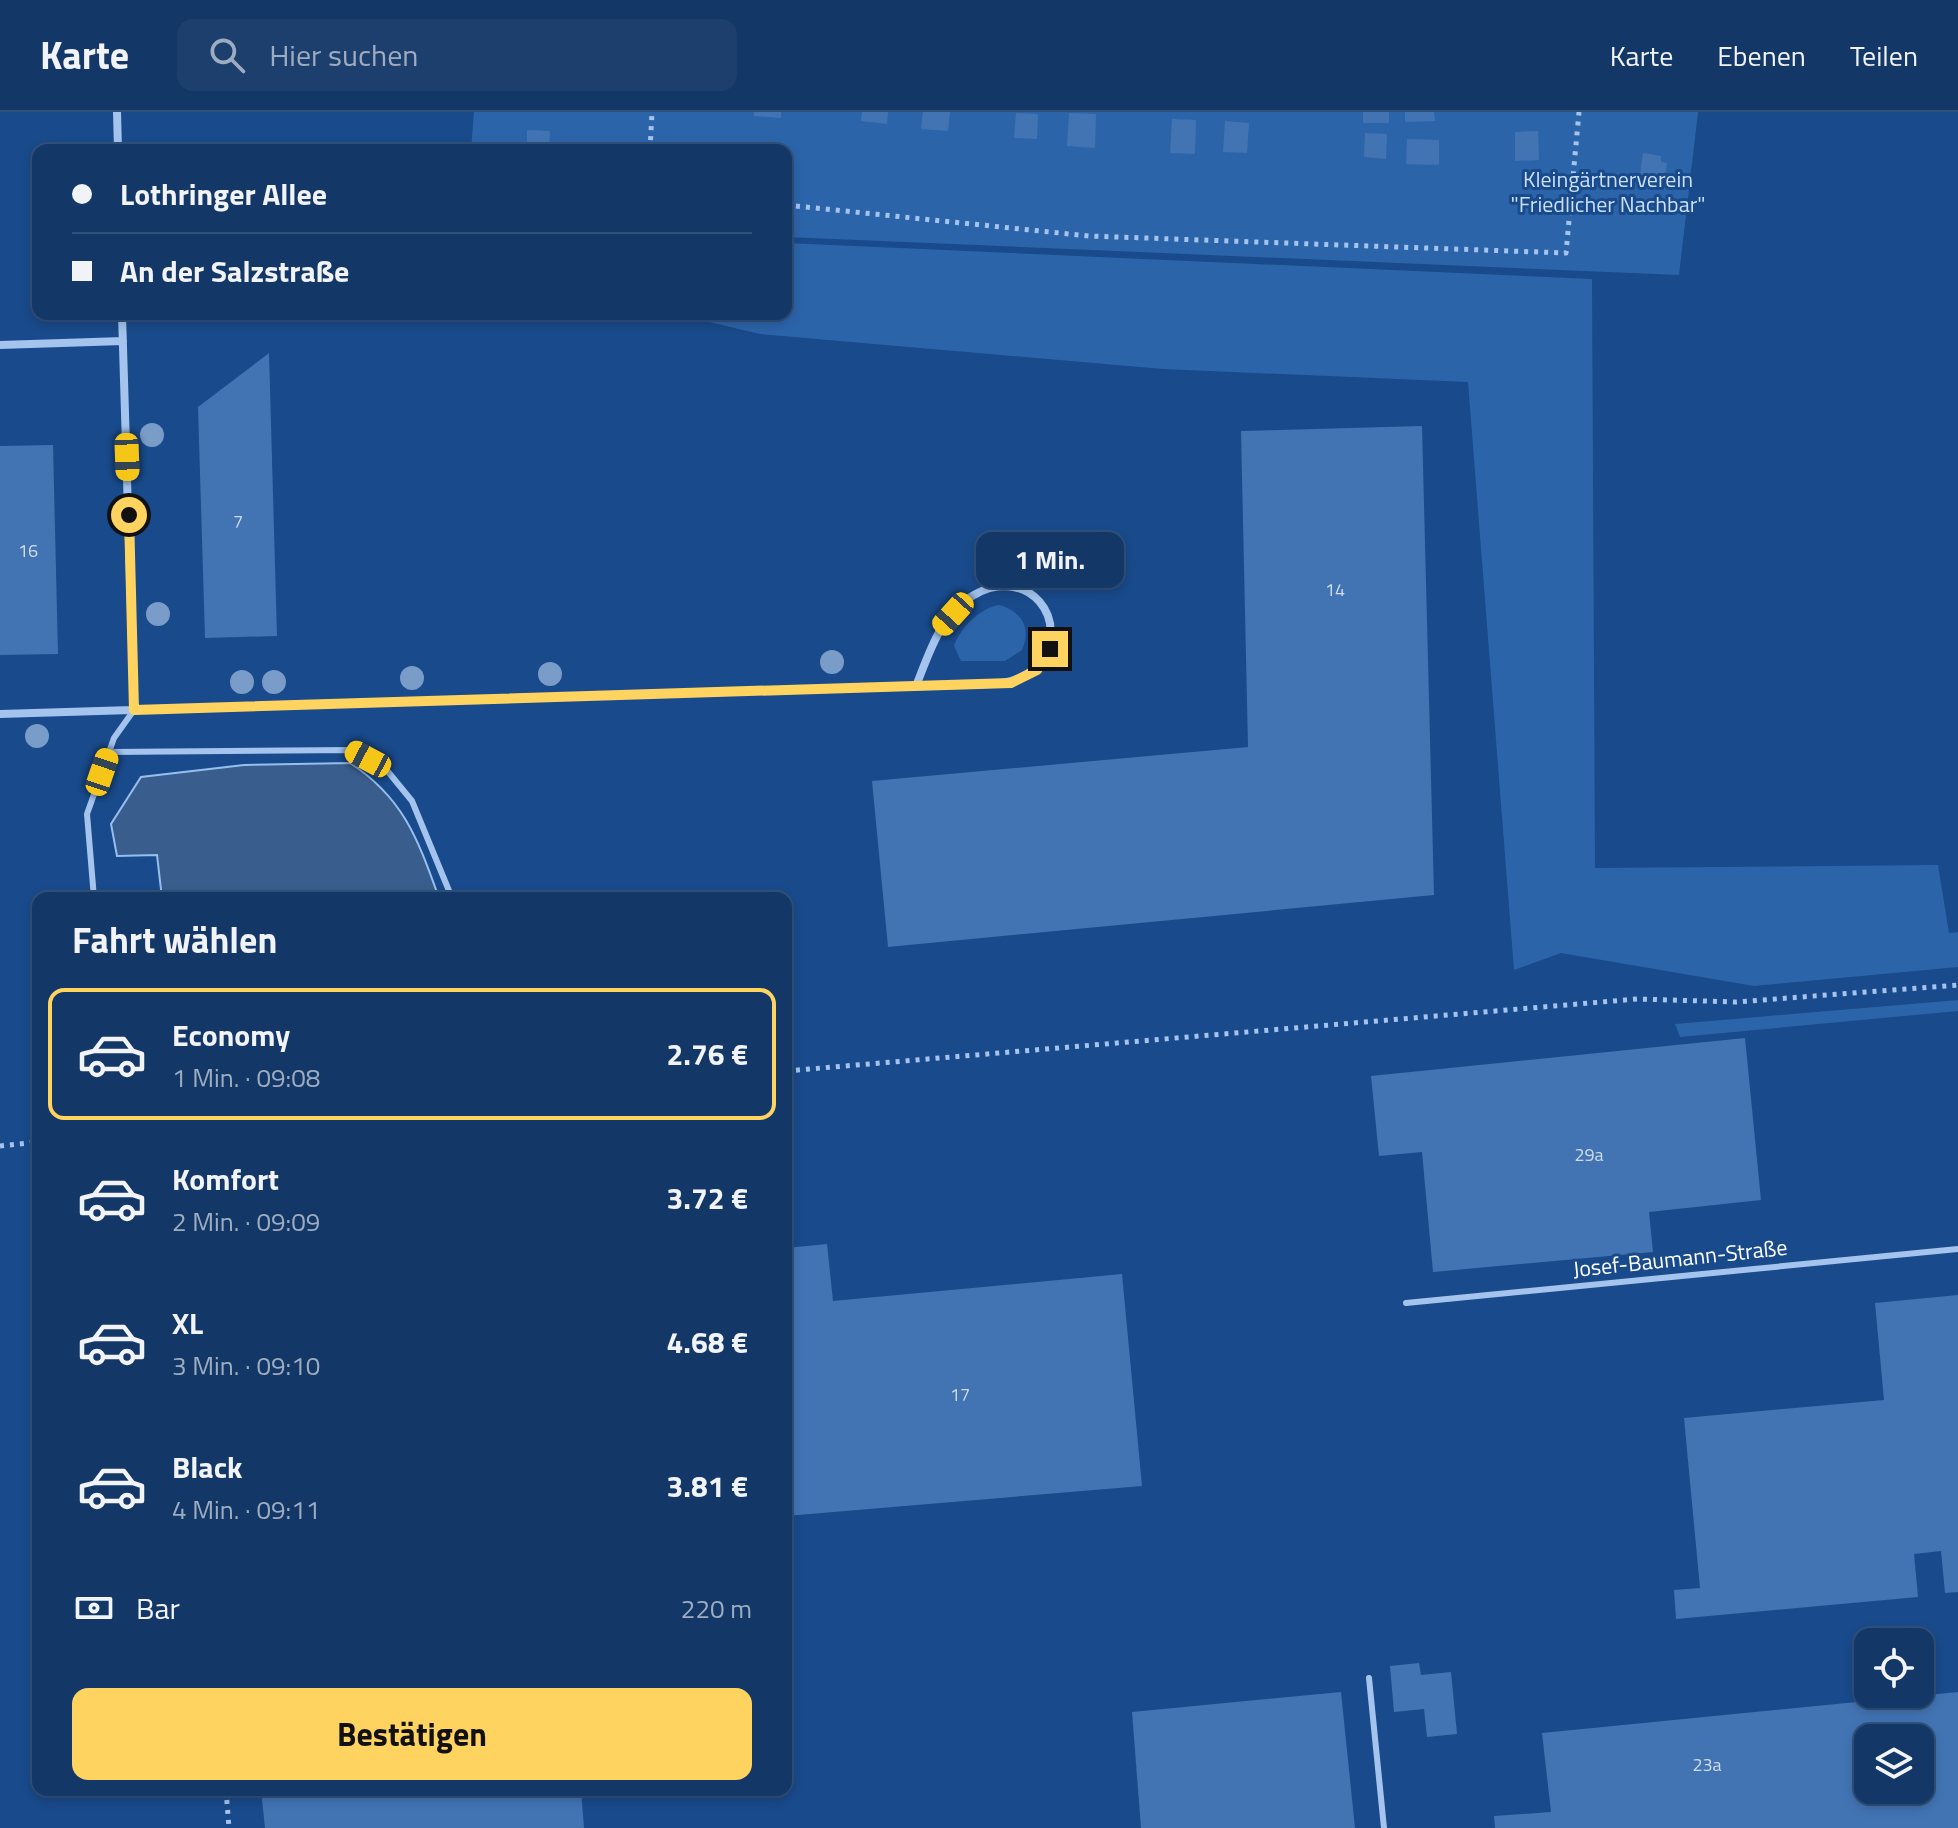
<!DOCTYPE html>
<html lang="de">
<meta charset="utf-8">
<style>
body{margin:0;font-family:"Titillium Web",sans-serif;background:#1c3f6e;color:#f1f3f6;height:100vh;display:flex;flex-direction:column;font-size:30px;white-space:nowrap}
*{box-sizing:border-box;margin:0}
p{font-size:26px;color:#9dacc0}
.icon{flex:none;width:44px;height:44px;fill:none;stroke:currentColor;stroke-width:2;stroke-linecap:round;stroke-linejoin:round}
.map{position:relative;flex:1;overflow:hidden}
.details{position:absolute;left:32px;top:780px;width:760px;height:904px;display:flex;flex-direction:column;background:#133868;border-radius:16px;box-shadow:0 4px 12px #0003,0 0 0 2px #32527c}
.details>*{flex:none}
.top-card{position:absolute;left:32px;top:32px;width:760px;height:176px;border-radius:16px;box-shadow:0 4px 12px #0003,0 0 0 2px #32527c;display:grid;align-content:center;height:176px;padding:0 40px;background:#133868}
.controls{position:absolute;left:1854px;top:1516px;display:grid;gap:16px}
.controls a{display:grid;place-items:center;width:80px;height:80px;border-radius:16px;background:#133868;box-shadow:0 4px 12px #0003,0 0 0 2px #32527c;font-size:40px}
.end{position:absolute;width:36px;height:36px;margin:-18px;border:10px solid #ffd360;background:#111;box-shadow:0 0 0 4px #111}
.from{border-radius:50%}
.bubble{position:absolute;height:56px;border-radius:16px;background:#133868;box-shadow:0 4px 12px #0003,0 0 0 2px #32527c;font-size:26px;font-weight:700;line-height:56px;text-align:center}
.car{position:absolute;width:24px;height:48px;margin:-24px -12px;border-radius:10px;box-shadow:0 0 6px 2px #0007;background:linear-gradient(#f5c518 24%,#345 0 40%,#f5c518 0 76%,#345 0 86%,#f5c518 0)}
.top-card b{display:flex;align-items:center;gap:28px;height:76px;font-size:30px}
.top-card b+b{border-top:2px solid #32527c}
.top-card i{width:20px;height:20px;background:#f1f3f6}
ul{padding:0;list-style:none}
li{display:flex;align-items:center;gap:24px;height:132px;margin:0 16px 12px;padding:0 24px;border:4px solid transparent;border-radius:16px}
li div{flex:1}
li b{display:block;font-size:30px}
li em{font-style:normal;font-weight:700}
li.current{border-color:#ffd360}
li>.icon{width:72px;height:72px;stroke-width:1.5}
h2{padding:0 40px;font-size:36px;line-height:96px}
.pay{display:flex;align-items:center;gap:20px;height:88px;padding:0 40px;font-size:30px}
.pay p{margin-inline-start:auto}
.primary-button{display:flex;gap:16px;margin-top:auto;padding:16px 40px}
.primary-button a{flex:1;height:92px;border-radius:16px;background:#ffd360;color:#111;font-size:32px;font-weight:700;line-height:92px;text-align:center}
header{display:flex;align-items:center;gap:48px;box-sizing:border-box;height:112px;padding:0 40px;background:#133868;border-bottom:2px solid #32527c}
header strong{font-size:38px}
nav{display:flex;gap:44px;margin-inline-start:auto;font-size:28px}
.search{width:560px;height:72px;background:#1c3f6e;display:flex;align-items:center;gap:20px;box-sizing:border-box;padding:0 28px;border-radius:16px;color:#9dacc0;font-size:30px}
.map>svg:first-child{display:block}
.green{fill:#2c64aa}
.water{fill:#395e8d;stroke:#96bff0;stroke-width:2}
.building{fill:#4274b4;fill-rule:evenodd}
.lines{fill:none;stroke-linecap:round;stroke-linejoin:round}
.path{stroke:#a4c4ee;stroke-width:5;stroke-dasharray:4 6;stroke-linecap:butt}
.lane{stroke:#a4c4ee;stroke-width:6}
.street{stroke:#a4c4ee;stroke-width:8}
.tree{fill:#7a9cc8}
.route{stroke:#ffd360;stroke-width:10}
.labels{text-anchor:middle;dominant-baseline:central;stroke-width:6;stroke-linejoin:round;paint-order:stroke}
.number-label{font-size:18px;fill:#d0dcec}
.park-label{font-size:22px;fill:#c9dffa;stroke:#194a8b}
.street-label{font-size:22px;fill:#fff;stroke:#194a8b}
</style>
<header>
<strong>Karte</strong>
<div class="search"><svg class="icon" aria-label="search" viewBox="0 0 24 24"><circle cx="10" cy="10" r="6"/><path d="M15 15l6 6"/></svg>Hier suchen</div>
<nav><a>Karte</a><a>Ebenen</a><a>Teilen</a></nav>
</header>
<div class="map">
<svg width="1958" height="1716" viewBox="0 0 1958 1716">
<rect width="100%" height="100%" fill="#194a8b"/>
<!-- green -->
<path class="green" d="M474 0H1698L1679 163 786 125V38H471Z
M786 131 1592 167 1595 756 1938 753 1949 821 1958 820V855L1754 874 1561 841 1514 858 1468 270 1163 257 760 222 675 202H786Z
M999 493C1021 499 1032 515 1022 538L1005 549H961L954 534C960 516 980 496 999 493Z
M1958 888V899L1680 925 1675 912Z"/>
<!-- water -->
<path class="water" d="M350 651C404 686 418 728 439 786H162L157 743 117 744 111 712 141 665 244 653Z"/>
<!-- building -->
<path class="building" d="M754 0H781V6L754 4Z
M862 0H888L887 12 861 9Z
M923 0H950L948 19 921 17Z
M1363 0H1389V11H1363Z
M1405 0H1434L1435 9 1405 10Z
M1016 1 1038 2 1037 27 1014 26Z
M1069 1 1096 2 1095 36 1067 34Z
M1172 7 1196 8 1195 42 1170 41Z
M1225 9 1249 11 1247 41 1223 40Z
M527 18 550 19 549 38H527Z
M1538 19 1539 48 1515 49V20Z
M1365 21 1387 22 1386 47 1364 45Z
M1407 27 1439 28V53L1406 52Z
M1643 41 1661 44V50L1667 51 1665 66 1640 63Z
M269 241 277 524 205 526 198 295Z
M1422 314 1434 783 888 835 872 669 1248 635 1241 319Z
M53 333 58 542 0 543V334Z
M1745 926 1761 1088 1649 1100 1653 1140 1433 1160 1422 1040 1379 1044 1371 964Z
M827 1132 833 1189 1122 1162 1142 1374 786 1404V1136Z
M1958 1183V1480L1945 1481 1941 1439 1914 1442 1918 1485 1676 1507 1674 1478 1700 1476 1684 1306 1884 1288 1875 1191Z
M1419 1551 1421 1563 1451 1560 1457 1622 1427 1625 1424 1597 1394 1600 1390 1554Z
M1341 1580 1355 1716H1141L1132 1600Z
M1958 1580V1716H1495L1494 1704 1551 1700 1542 1621ZM1868 1626H1920V1678H1868Z
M261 1678H581L584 1716H265Z"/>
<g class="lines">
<!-- path -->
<path class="path" d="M650 38 652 0
M786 93 1089 124 1566 141 1579 0
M786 959 1637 887 1736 890 1958 873
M0 1034 38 1030
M226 1678 229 1716"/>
<!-- lane -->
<path class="lane" d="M109 640 352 638 385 656 412 689 452 786
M94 786 87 702 114 626 134 598
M1406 1191 1958 1137
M1369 1566 1384 1716"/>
<!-- street -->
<path class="street" d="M117 0 118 38
M122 202 134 598
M0 233 123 229
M0 602C330 592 660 582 990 572 1072 569 1065 476 1005 474 993 474 984 477 974 483 941 500 929 542 916 574"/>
</g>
<!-- trees -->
<g class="tree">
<circle cx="152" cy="323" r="12"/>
<circle cx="158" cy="502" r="12"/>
<circle cx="832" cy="550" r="12"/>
<circle cx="550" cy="562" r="12"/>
<circle cx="412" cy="566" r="12"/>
<circle cx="242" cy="570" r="12"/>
<circle cx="274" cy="570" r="12"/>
<circle cx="37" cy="624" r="12"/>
</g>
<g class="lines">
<!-- route -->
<path class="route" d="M129 403 134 598 1011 571 1037 558 1050 537"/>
</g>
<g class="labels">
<!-- number labels -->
<g class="number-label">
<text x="238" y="409">7</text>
<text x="28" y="438">16</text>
<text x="1335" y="477">14</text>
<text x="1589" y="1042">29a</text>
<text x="960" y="1282">17</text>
<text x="1707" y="1652">23a</text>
</g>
<!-- park labels -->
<g class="park-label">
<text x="1608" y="67">Kleingärtnerverein<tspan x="1608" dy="25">"Friedlicher Nachbar"</tspan></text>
</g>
<!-- street labels -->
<g class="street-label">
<text transform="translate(1680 1146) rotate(-6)">Josef-Baumann-Straße</text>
</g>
</g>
</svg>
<div class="controls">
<a><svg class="icon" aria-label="locate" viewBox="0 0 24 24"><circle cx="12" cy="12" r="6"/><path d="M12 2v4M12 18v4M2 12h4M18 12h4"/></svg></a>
<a><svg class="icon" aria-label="layers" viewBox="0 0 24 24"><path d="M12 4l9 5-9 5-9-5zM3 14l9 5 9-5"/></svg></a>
</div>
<i class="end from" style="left:129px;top:403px"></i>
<i class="end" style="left:1050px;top:537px"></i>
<div class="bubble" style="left:976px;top:420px;width:148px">1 Min.</div>
<i class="car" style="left:127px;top:345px;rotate:178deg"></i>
<i class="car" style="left:953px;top:502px;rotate:222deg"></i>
<i class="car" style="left:368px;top:647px;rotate:298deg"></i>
<i class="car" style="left:102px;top:660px;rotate:19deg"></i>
<div class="top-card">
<b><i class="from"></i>Lothringer Allee</b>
<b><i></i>An der Salzstraße</b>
</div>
<section class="details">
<h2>Fahrt wählen</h2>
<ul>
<li class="current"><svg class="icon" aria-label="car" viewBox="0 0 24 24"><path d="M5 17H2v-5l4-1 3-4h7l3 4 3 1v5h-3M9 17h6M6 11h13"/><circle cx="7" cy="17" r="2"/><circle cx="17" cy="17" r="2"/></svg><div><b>Economy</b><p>1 Min. · 09:08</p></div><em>2.76 €</em></li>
<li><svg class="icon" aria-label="car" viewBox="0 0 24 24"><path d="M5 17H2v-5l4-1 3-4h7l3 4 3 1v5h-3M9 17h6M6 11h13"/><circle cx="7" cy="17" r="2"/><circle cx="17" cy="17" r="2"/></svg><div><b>Komfort</b><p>2 Min. · 09:09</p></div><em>3.72 €</em></li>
<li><svg class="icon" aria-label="car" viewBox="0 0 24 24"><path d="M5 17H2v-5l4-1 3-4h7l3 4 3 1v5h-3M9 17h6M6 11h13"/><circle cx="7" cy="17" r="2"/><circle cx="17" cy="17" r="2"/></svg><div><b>XL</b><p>3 Min. · 09:10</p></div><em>4.68 €</em></li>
<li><svg class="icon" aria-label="car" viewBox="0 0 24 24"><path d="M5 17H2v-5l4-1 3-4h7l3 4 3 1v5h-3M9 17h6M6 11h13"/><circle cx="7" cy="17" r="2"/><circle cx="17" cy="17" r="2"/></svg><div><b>Black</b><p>4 Min. · 09:11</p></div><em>3.81 €</em></li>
</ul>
<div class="pay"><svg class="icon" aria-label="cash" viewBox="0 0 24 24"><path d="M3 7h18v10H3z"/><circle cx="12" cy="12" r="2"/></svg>Bar<p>220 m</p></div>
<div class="primary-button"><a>Bestätigen</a></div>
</section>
</div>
